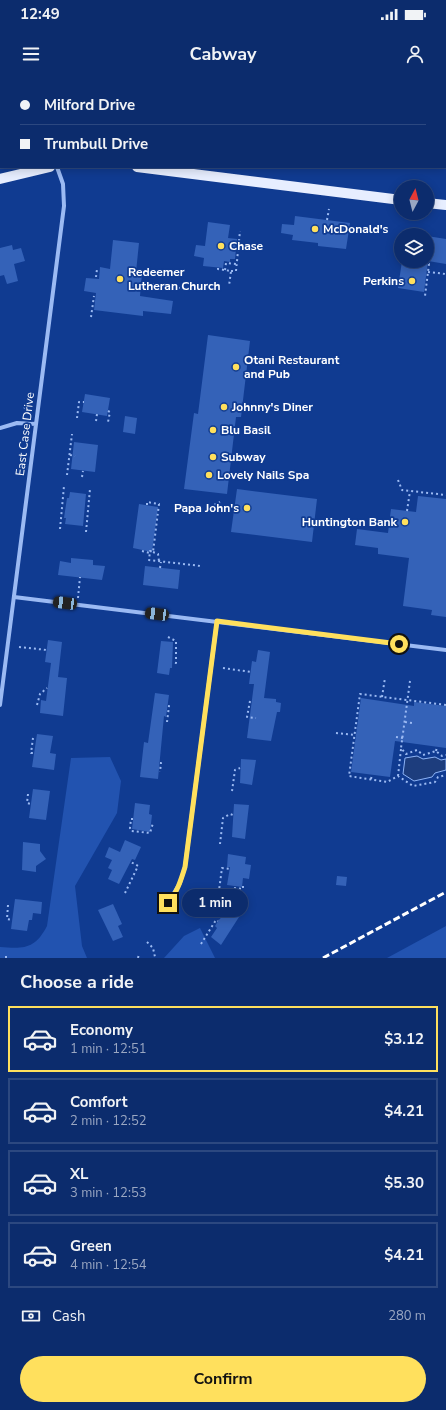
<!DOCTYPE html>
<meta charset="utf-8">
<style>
body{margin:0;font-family:"Nunito Sans",sans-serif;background:#1a3875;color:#f1f3f6;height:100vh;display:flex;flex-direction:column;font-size:15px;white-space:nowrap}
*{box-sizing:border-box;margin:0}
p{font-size:13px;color:#9aa7c2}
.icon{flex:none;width:22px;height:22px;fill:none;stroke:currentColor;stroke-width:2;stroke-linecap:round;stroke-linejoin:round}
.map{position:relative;height:878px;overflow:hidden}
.drawer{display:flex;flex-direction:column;background:#0c2c6d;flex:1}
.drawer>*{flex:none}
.top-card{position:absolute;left:0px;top:0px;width:446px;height:88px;box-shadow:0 2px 10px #0003,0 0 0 1px #2c4880;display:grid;align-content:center;height:88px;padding:0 20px;background:#0c2c6d}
.needle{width:26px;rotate:7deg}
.fabs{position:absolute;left:394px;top:100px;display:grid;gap:8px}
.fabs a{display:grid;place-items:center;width:40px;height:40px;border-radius:50%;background:#0c2c6d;box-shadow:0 2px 10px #0003,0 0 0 1px #2c4880;font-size:20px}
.end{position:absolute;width:18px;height:18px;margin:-9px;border:5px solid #ffe05d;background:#111;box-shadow:0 0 0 2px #111}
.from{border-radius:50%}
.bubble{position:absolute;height:28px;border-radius:14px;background:#0c2c6d;box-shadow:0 2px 10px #0003,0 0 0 1px #2c4880;font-size:13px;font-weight:700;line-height:28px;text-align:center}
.car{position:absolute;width:12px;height:24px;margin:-12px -6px;border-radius:5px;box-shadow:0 0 3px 1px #0007;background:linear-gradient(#222 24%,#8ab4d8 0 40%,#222 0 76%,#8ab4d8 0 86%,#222 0)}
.top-card b{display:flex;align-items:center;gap:14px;height:38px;font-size:15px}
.top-card b+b{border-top:1px solid #2c4880}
.top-card i{width:10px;height:10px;background:#f1f3f6}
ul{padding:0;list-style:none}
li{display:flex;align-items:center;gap:12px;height:66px;margin:0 8px 6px;padding:0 12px;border:2px solid #2c4880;border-radius:0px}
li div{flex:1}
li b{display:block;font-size:15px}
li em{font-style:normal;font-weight:700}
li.selected{border-color:#ffe05d}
li>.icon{width:36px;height:36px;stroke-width:1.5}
h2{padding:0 20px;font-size:18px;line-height:48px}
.pay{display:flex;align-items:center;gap:10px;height:44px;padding:0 20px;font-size:15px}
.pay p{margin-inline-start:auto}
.primary-button{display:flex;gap:8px;margin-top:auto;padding:8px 20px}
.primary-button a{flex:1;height:46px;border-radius:24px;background:#ffe05d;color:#111;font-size:16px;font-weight:700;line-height:46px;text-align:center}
.status{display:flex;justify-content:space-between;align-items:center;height:28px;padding:0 20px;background:#0c2c6d;direction:ltr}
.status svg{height:11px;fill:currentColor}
header{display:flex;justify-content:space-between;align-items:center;height:52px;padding:0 20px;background:#0c2c6d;font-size:18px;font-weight:700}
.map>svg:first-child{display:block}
.green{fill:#2253b0}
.water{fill:#1d3d7d;stroke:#8cb3f6}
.building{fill:#3462b8}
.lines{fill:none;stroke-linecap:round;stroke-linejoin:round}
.path{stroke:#9bbaf3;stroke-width:2;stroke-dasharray:2 3;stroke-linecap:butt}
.street{stroke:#9bbaf3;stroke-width:4}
.secondary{stroke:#cadbfd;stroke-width:8}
.primary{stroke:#e7eeff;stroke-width:10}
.rail{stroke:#fff;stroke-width:3;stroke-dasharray:7 3;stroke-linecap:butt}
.route{stroke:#ffe05d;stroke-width:5}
.poi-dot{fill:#ffe05d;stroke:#103b91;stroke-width:1.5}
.labels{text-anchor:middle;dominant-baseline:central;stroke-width:3.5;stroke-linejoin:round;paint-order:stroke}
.poi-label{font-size:12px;font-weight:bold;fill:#fff;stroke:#103b91;text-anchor:start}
.street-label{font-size:12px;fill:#fff;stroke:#103b91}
</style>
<div class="status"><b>12:49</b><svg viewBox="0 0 49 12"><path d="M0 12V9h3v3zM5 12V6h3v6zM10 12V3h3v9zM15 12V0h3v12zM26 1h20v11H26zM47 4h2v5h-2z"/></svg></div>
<header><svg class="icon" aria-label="menu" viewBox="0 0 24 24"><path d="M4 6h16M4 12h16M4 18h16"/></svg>Cabway<svg class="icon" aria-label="person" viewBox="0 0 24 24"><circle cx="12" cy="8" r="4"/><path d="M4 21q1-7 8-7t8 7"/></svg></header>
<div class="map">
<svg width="446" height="878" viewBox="0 0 446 878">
<rect width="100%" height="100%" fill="#103b91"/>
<!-- green -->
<path class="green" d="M110 677 121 701 117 733 75 806 82 866 87 878H0V867C24 869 35 869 47 846L71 678Z
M446 846V878H387Z
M200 848 215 878H164L184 856Z"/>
<!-- water -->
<path class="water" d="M417 676 423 679 435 677 441 680 446 679V690L435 693 432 697 414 701 403 694 405 678Z"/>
<!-- building -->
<path class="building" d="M295 136 350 143 346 169 318 166V163L292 160 293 155 281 153 282 144 294 145Z
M208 142 230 145 228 158 237 159 235 179H230V182L224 181 223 188 203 186 204 178 194 176 196 165 205 166Z
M427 156 446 159V184L428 181 424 212 398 208 402 181H427Z
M113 160 139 163 136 192 142 193 140 216 173 221 171 234 143 231V236L94 230 96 213 84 211 86 198 99 199 100 187 110 189Z
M12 165 13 170 21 168 25 181 14 184 18 201 7 204 4 195 0 196V168Z
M208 255 250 261 241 337H236L227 414 184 409 194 333 198 334Z
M85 314 110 318 107 336 82 332Z
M125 336 137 338 135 354 123 352Z
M74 362 98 365 95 392 71 389Z
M237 409 317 419 312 462 231 452Z
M70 412 86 414 83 446 65 444 66 438H64L67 418H69Z
M418 416 446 419V537L431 535 432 530 403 526 409 478 378 474V468L355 465 357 449 388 453 391 429 416 432Z
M139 424 158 427 152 472 133 468Z
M71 478 93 480V485L105 486 102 500 58 495 60 481 71 483Z
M145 486 180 490 178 509 143 505Z
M48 560 62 562 58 597 67 598 63 636 40 633 41 620 46 621 51 583 45 582Z
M161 561 173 562 172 588H170L169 595 157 593Z
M258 570 270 572 264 618 276 619V622L281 623 280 632H277L271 661 247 658 254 604H249L252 581 256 582Z
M155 613 169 615 166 637 164 636 158 699 140 697 144 662 148 663Z
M361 618 414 626V622L446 626V668L395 661 390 697 351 692Z
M37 654 53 656 50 673 56 674 54 690 32 687Z
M241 679 256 680 252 705 240 703Z
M33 709 50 711 46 740 29 738Z
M135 723 150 725 149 734 152 735 150 752 132 749Z
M234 724 249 725 245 759 232 757Z
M125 760 141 767 135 780 132 779 119 804 108 799 112 790 108 788 112 780 105 777 109 767 120 772Z
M23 762 40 764V771L46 779 36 786V792L22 790Z
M228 774 246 777 245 784 251 785 249 799 243 798 242 807 227 805 230 787H227Z
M337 796 347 797 346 806 336 805Z
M15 819 42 822 41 834 33 833 32 840H29L27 851 11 849Z
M113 824 122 844 118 846 123 857 113 861 98 830Z
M228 830 239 837 221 865 211 857 217 848 215 846 218 841Z"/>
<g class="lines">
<!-- path -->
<path class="path" d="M327 140 329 129
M424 183 429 184 425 216
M218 188V189L231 191 229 206
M225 190 226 183 236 184
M231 191H236L240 151
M428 192 446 194
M96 197 97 189
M153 204 194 210
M91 237 94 216
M24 327 27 331
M108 331 110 332 108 342
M77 338 79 322H84
M96 341 97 334
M70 375 75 376
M67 395 72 354
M82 397 83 391
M398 400 402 410 446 415
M147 425V422L159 424 153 472 150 471 149 480 201 486
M210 427 220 422
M407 431 410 411
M60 449 64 406
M86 452 90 409
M142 471 150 473
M153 472 158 474 159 481
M160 488 161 482
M78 518 80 497
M168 557 176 561V583L173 582
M19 567 47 570
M223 588 251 592
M410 601 401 668 406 674 417 670 423 675 436 671 442 676 446 675
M382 617 385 598
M250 621 247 637 256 638
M37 625 40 614 47 608
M446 625 360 614 349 696 387 702 398 696 413 706 435 702 438 697 446 695
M167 642 169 626H167
M405 642 412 643
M336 653 356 655
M396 657 403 658
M33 658 31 673H34
M436 671 437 667
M160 683H161L160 692
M398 696 401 669
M371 699 372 695
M232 711 235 690 240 688
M28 714 27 723 31 724
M133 739H131L130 748 131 751 150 753 153 743
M220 764 223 738 230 734 233 735
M234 808 243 809V805H242
M125 813 138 786 131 782
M218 818 222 788 230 789
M8 825 7 839 12 840
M147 862 153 868 155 877
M201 864 216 840 218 841
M6 878V876
M138 878 139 874"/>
<!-- street -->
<path class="street" d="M381 0 388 1
M185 1V0
M445 21 446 22
M0 348 17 343 36 344
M14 517 446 570
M0 625 64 126 63 104 57 87
M168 823 180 803 185 787 217 541"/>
<!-- secondary -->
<path class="secondary" d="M0 11 1 12"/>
<!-- primary -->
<path class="primary" d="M137 87 401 120
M0 99 50 87
M427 123 446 125"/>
<!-- rail -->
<path class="rail" d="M323 878 446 812"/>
</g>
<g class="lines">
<!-- route -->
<path class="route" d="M168 823C177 813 181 800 185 787L217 541 399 564"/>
</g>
<!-- markers -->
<g class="poi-dot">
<circle cx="315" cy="149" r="4"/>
<circle cx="221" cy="166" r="4"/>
<circle cx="120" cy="199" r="4"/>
<circle cx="412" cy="201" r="4"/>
<circle cx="236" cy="287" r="4"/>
<circle cx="224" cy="327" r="4"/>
<circle cx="213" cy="350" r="4"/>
<circle cx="213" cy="377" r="4"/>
<circle cx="209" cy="395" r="4"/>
<circle cx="247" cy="428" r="4"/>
<circle cx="405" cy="442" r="4"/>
</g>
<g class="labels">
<!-- poi labels -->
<g class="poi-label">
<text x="323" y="149">McDonald's</text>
<text x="229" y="166">Chase</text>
<text x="128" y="192">Redeemer<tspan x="128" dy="14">Lutheran Church</tspan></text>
<text x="404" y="201" text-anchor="end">Perkins</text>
<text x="244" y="280">Otani Restaurant<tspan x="244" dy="14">and Pub</tspan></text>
<text x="232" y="327">Johnny's Diner</text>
<text x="221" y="350">Blu Basil</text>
<text x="221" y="377">Subway</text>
<text x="217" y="395">Lovely Nails Spa</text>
<text x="239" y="428" text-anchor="end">Papa John's</text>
<text x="397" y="442" text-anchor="end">Huntington Bank</text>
</g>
<!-- street labels -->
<g class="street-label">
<text transform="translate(25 354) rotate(-83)">East Case Drive</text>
</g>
</g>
</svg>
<div class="fabs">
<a><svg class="needle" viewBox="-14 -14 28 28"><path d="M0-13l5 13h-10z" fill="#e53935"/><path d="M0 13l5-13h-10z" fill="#9aa7c2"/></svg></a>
<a><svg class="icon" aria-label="layers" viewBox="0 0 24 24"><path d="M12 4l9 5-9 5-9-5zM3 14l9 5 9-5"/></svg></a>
</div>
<i class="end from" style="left:399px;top:564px"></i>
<i class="end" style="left:168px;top:823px"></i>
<div class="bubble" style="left:182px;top:809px;width:66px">1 min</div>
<i class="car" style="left:65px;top:523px;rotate:277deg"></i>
<i class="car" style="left:157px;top:534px;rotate:277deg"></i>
<div class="top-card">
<b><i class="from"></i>Milford Drive</b>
<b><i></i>Trumbull Drive</b>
</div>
</div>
<section class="drawer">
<h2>Choose a ride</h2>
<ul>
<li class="selected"><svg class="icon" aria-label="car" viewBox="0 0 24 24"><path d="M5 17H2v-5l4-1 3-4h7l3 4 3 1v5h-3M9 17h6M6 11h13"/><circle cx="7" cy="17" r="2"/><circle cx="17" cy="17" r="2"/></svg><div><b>Economy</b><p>1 min · 12:51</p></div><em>$3.12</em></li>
<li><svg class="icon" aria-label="car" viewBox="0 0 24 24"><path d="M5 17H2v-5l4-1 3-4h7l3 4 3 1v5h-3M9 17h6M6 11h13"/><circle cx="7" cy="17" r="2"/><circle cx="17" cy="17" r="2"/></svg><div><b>Comfort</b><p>2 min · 12:52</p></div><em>$4.21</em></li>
<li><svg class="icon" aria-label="car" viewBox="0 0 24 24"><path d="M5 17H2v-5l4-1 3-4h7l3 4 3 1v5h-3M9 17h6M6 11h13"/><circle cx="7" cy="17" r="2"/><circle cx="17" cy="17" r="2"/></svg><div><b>XL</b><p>3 min · 12:53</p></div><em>$5.30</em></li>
<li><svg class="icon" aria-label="car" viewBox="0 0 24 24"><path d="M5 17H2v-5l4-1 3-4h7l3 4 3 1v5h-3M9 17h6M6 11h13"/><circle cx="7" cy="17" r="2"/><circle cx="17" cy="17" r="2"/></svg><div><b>Green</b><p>4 min · 12:54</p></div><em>$4.21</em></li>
</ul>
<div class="pay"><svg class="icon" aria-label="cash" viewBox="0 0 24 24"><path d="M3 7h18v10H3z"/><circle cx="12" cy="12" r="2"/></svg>Cash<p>280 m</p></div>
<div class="primary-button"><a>Confirm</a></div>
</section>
